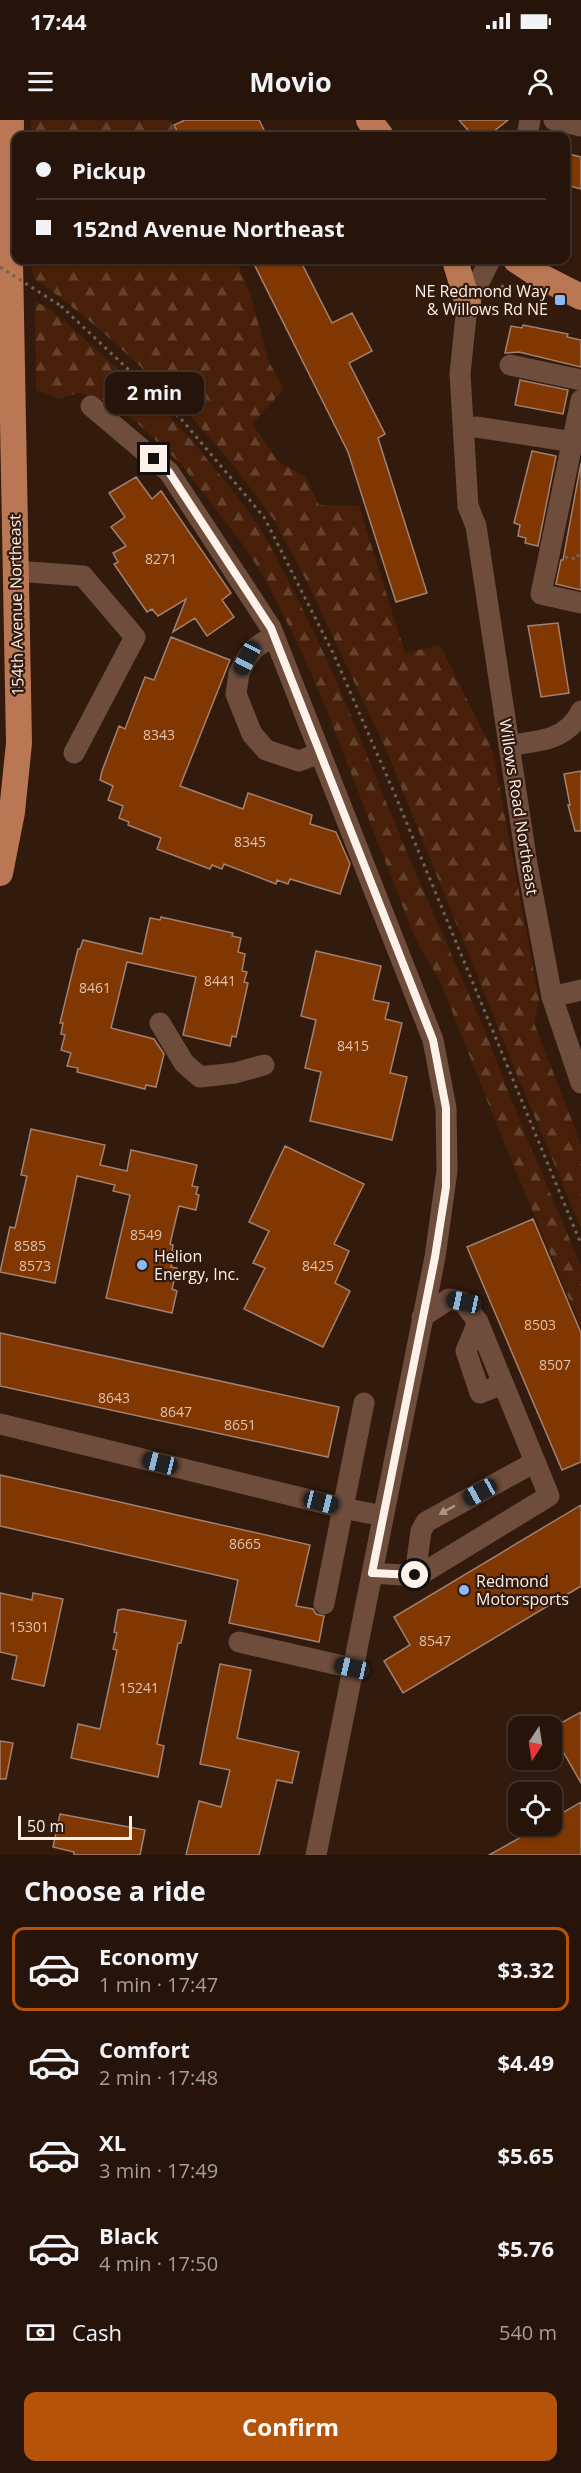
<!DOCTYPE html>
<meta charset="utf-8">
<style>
body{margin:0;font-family:"Open Sans",sans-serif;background:#2e1d13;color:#f1f3f6;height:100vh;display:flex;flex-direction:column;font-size:22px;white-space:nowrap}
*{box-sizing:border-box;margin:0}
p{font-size:20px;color:#a49e9c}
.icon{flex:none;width:33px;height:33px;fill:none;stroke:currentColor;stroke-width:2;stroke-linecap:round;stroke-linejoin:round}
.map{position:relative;height:1735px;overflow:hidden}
.panel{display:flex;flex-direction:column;background:#26140a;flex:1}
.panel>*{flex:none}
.banner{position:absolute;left:12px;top:12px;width:558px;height:132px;border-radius:12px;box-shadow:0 2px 4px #0004,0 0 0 2px #42332b;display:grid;align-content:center;height:132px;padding:0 24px;background:#26140a}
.needle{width:39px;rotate:192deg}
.tools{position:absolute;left:508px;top:1596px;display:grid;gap:12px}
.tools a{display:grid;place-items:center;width:54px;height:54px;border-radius:12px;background:#26140a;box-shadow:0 2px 4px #0004,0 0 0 2px #42332b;font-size:30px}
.scale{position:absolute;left:18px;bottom:15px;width:114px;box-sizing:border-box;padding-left:6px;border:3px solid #fef1ea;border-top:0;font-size:16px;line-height:21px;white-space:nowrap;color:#fef1ea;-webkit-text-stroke:4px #321a0d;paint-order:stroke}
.end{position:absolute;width:27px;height:27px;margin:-14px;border:8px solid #fef1ea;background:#111;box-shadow:0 0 0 3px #111}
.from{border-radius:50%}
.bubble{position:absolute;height:42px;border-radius:12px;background:#26140a;box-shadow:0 2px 4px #0004,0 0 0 2px #42332b;font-size:20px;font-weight:700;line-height:42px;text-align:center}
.car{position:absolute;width:18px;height:36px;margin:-18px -9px;border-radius:8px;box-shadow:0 0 4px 2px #0007;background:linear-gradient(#222 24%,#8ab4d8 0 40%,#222 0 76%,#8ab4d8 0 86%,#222 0)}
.banner b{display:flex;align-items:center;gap:21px;height:57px;font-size:22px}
.banner b+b{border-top:2px solid #42332b}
.banner i{width:15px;height:15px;background:#f1f3f6}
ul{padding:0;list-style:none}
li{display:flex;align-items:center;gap:18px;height:84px;margin:0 12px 9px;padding:0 12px;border:3px solid transparent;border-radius:12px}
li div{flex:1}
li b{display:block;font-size:22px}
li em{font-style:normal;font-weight:700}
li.on{border-color:#b45309}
li>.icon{width:54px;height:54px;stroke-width:1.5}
h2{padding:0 24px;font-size:27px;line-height:72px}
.pay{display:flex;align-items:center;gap:15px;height:66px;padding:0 24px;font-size:22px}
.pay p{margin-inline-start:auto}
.action{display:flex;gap:12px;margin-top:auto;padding:12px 24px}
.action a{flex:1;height:69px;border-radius:12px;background:#b45309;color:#fff;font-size:24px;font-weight:700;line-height:69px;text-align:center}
.status{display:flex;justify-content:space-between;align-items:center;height:42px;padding:0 30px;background:#26140a;direction:ltr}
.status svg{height:16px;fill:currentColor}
header{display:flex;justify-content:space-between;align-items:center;height:78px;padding:0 24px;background:#26140a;font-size:27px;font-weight:700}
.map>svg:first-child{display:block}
.forest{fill:url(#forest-firs)}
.building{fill:#813701;stroke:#a08172;stroke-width:1.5}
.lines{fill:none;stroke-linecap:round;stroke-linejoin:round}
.path{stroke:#756055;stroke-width:3;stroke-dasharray:3 4.5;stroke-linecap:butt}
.minor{stroke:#6e4d3c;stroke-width:21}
.major{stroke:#ba7753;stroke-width:26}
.path-bridge{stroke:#756055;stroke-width:3;stroke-dasharray:3 4.5;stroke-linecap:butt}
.oneway{fill:#af978a}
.route{stroke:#fef1ea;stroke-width:8}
.poi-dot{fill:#8cb9fc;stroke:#321a0d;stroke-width:2}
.labels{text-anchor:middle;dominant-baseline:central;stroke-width:4.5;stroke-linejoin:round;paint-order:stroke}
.number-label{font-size:14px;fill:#dfc2b0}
.poi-label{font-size:16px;fill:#fef1ea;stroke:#321a0d;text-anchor:start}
.street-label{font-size:16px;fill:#fef1ea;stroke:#321a0d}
</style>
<div class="status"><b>17:44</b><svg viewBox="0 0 49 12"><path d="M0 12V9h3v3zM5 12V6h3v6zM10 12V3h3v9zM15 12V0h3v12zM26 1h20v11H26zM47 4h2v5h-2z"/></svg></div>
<header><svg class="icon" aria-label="menu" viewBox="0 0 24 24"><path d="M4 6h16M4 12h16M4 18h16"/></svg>Movio<svg class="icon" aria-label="person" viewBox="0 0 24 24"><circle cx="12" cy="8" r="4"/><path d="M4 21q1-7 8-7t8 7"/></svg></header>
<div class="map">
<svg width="581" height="1735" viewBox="0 0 581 1735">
<defs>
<pattern id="forest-firs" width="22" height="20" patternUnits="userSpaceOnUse" patternTransform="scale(1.5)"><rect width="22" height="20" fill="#482009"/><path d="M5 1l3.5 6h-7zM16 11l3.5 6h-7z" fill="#63412d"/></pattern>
</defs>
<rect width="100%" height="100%" fill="#321a0d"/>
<!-- forest -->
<path class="forest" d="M31 0H170L178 16H31Z
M32 140H237L251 177 269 242 284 269 252 304 278 341 306 358 319 385 359 386 405 533 440 525 493 632 539 880 534 903 581 1024V1108L520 962 385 627 304 456 274 400 234 346 191 296 197 291 184 277 178 282C132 238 86 194 33 158Z
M35 181 54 192 155 282 189 317 237 376 262 411 293 469 335 557 407 733 484 909 524 1011 581 1146V1208L492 993 441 863 415 818 321 576 297 522 264 457 241 422 181 344 134 300 103 280 78 273 59 279 36 270Z"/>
<!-- building -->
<path class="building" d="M185 0H259L267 16H180L174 5Z
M459 0H508L488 16H473Z
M569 34 581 37V69L566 65V51Z
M252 140H300L332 203 352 193 372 231 349 243 385 314 378 318 427 473 396 482 348 332Z
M523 205 568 214 567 217 581 220V247L519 232 505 233 511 206 522 208Z
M520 260 568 270 563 294 515 285Z
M532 331 556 336 538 426 525 423 526 418 518 416 520 405 514 403Z
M581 343V470L556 464 561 440H563Z
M136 357 152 379 161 371 231 473 222 480 234 497 207 516 195 498 173 512 186 479 158 496 152 489 147 492 114 444 118 442 113 433 126 426 111 407 125 397 109 373Z
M558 503 569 573 541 577 528 506Z
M171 517 230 540 180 666 243 689 248 673 312 695 310 704 336 712 350 744 340 774 290 759 288 764 277 760 276 764 224 744 222 749 212 745 210 749 157 729 161 718 128 705 129 702 119 698 123 686 108 680 113 666 100 660 102 651 119 606 125 609 145 557 154 560Z
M581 651V711H575L568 685H570L564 654Z
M161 797 233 813 232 816 241 818 238 832 245 834 242 851 247 852 244 862 248 863 236 917 232 916 230 926 183 915 196 857 127 842 111 908 154 919 164 934 156 967 146 965 145 969 77 952 78 948 67 946 71 933 61 930 65 915 61 914 63 903H60L78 829H80L83 820 142 834 150 798 160 800Z
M316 831 381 846 373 880 389 883 385 899 402 903 390 953 407 957 392 1020 310 1001 321 952 305 948 316 900 301 896Z
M31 1009 105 1025 100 1045 127 1051 131 1030 197 1045 192 1066 198 1067 196 1074 199 1075 196 1090 179 1086 170 1124 173 1125 172 1131 174 1132 171 1147 177 1148 172 1169 177 1171 172 1193 106 1178 130 1075 113 1071 115 1065 77 1056 55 1163 0 1152 10 1107 15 1108 27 1056 21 1055Z
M285 1026 364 1064 334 1124 349 1131 335 1163 350 1171 323 1227 244 1189 265 1148 253 1143 269 1111 249 1102Z
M533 1099 581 1213V1342L562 1350 467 1127Z
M0 1213 339 1287 328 1337 0 1266Z
M0 1355 310 1425 296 1486 313 1489 316 1494 324 1496 319 1522 229 1503 238 1460 0 1406Z
M581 1385V1466L403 1573 384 1541 410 1525 394 1497Z
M0 1473 32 1480 33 1473 63 1479 44 1566 12 1559 17 1536 0 1532Z
M123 1489 186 1501 181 1523H178L157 1624 164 1626 158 1657 71 1638 78 1604 100 1609 117 1530 113 1529 117 1513 114 1512 118 1490Z
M220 1544 251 1550 237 1618 299 1632 292 1663 277 1660 259 1735H186L199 1681 221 1687 230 1650 200 1644Z
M581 1592V1663L552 1612V1608Z
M0 1621 13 1623 6 1659H0Z
M581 1682V1735H489L541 1706H552V1699Z
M60 1694 145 1710 140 1735H74V1732L53 1727Z"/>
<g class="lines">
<!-- path -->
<path class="path" d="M502 165 503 168
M61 186 182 300 264 397 334 535 396 677 581 1124
M565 437 573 439 574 435 581 436"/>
<!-- minor -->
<path class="minor" d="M554 0 581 6
M527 16 530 0
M490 140 467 186 460 254 468 386 476 406 527 744 552 877 581 963
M510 245 581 260
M581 280 541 474 581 483
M91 286 169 352 271 508 433 920 446 988 447 1051 435 1137 316 1735
M476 307 581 323
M16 451 83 456 135 517 74 633
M274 515 255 528 247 538 239 553 236 574 252 614 266 630 299 641 320 633
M509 625C537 622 568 620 581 591
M552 877 581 870
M160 903 184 943 200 957 235 953 264 945
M422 1197 449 1179 463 1182 478 1202
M364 1283 343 1388 383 1396
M0 1304 343 1388 324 1484
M372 1453 418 1456 549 1376 478 1202 466 1231 480 1273 503 1264
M415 1455 421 1411 426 1402 535 1342
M239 1522 352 1548"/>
<!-- major -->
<path class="major" d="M369 0 381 16
M455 140 468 184
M516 140 540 156 581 177
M0 753 12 692 19 623 10 141 11 0"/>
<!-- path-bridge -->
<path class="path-bridge" d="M0 147 61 186"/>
</g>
<!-- one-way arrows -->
<defs><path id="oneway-solid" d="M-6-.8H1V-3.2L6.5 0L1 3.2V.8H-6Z" transform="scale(1.5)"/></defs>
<use class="oneway" href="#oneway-solid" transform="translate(447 1390) rotate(151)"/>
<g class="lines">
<!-- route -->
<path class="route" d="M154 339 169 352 271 508 433 920 446 988V1067L435 1137 372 1453 415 1455"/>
</g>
<!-- markers -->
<g class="poi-dot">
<rect x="554" y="174" width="12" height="12" rx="3"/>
<circle cx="142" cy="1145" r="6"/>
<circle cx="464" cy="1470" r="6"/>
</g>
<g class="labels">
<!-- number labels -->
<g class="number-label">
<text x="161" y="438">8271</text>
<text x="159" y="614">8343</text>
<text x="250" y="721">8345</text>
<text x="220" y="860">8441</text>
<text x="95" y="867">8461</text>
<text x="353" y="925">8415</text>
<text x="146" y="1114">8549</text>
<text x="30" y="1125">8585</text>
<text x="35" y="1145">8573</text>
<text x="318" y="1145">8425</text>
<text x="540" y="1204">8503</text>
<text x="555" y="1244">8507</text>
<text x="114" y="1277">8643</text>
<text x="176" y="1291">8647</text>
<text x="240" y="1304">8651</text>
<text x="245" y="1423">8665</text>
<text x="29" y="1506">15301</text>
<text x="435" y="1520">8547</text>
<text x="139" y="1567">15241</text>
</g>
<!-- poi labels -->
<g class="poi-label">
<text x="548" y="171" text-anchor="end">NE Redmond Way<tspan x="548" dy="18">&amp; Willows Rd NE</tspan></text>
<text x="154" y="1136">Helion<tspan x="154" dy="18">Energy, Inc.</tspan></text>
<text x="476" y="1461">Redmond<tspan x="476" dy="18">Motorsports</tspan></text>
</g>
<!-- street labels -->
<g class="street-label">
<text transform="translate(16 485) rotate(-91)">154th Avenue Northeast</text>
<text transform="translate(519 687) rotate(81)">Willows Road Northeast</text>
</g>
</g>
</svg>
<div class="tools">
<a><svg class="needle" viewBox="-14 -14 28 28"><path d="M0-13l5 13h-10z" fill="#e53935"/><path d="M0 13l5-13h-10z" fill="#a49e9c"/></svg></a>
<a><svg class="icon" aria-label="locate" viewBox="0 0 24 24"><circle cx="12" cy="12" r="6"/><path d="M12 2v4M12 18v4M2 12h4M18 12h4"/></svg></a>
</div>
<div class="scale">50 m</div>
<i class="end from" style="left:415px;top:1455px"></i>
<i class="end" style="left:154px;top:339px"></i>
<div class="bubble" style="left:105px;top:252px;width:99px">2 min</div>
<i class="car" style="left:247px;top:538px;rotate:208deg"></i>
<i class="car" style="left:464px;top:1182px;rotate:282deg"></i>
<i class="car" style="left:160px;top:1343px;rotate:284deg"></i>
<i class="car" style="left:480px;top:1372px;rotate:241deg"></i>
<i class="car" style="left:321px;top:1382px;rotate:104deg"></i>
<i class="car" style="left:352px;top:1548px;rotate:283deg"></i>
<div class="banner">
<b><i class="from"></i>Pickup</b>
<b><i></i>152nd Avenue Northeast</b>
</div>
</div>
<section class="panel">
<h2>Choose a ride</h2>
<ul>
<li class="on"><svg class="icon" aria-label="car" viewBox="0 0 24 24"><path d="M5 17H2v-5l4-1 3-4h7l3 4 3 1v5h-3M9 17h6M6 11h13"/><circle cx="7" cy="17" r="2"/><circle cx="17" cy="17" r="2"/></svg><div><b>Economy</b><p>1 min · 17:47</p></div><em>$3.32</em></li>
<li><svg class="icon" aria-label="car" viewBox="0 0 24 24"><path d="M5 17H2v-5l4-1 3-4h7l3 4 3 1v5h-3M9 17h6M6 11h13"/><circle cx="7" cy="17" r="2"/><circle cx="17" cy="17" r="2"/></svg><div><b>Comfort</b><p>2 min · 17:48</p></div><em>$4.49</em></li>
<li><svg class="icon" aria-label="car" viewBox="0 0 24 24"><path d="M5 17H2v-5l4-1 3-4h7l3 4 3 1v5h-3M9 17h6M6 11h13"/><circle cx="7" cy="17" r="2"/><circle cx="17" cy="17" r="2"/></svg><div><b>XL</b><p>3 min · 17:49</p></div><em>$5.65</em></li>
<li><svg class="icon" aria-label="car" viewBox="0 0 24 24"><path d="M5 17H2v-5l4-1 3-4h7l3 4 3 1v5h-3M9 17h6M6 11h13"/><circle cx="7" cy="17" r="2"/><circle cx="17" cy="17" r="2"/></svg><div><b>Black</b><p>4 min · 17:50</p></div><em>$5.76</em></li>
</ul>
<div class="pay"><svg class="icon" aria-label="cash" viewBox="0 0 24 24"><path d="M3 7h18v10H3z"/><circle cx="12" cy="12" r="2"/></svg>Cash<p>540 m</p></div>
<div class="action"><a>Confirm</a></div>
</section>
